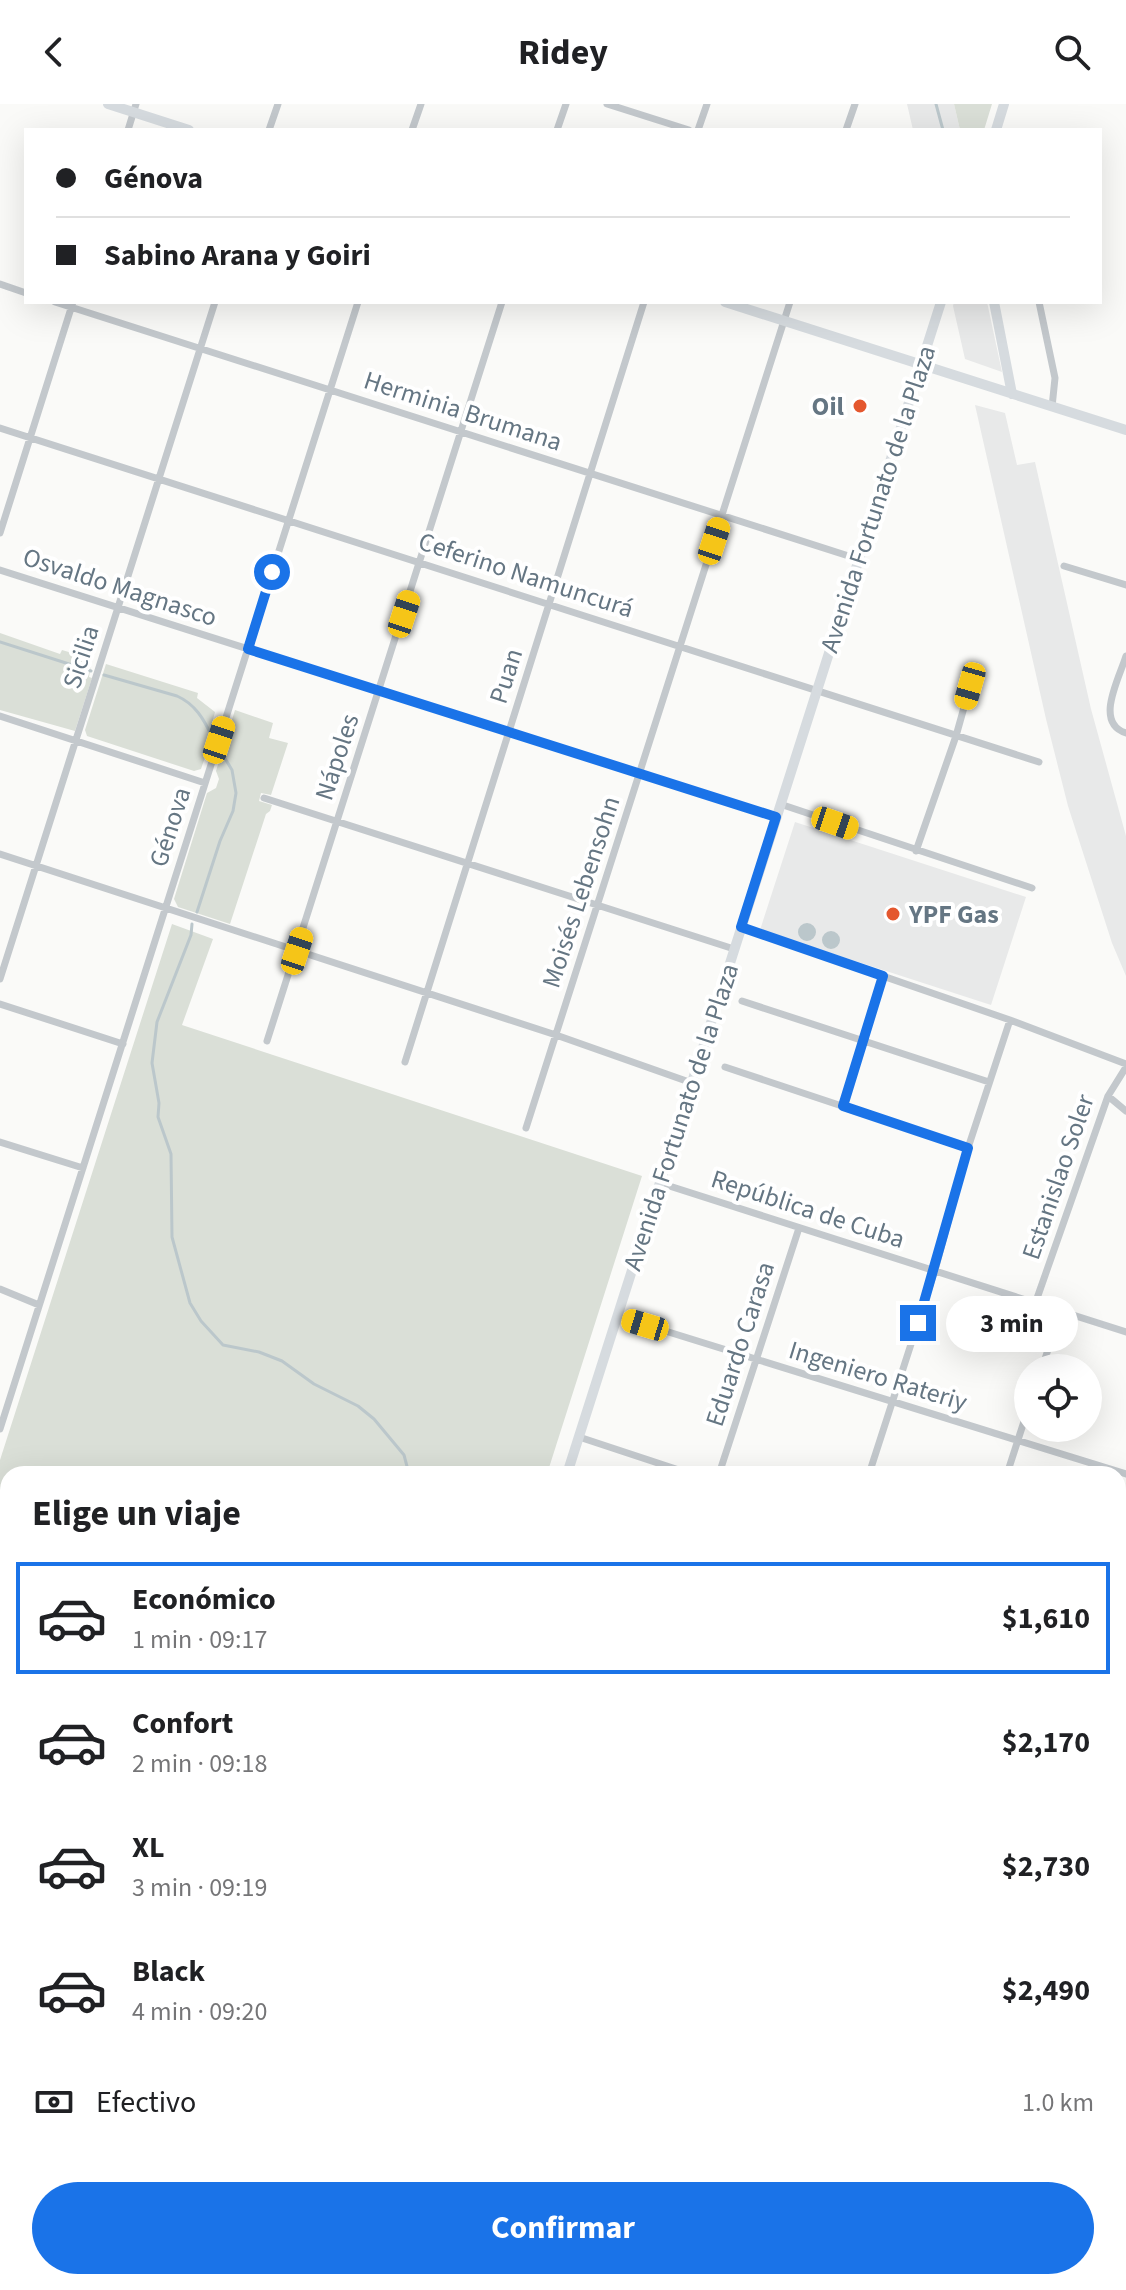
<!DOCTYPE html>
<html lang="es">
<meta charset="utf-8">
<style>
body{margin:0;font-family:"Source Sans 3",sans-serif;background:#f2f2f2;color:#202124;height:100vh;display:flex;flex-direction:column;font-size:30px;white-space:nowrap}
*{box-sizing:border-box;margin:0}
p{font-size:26px;color:#757577}
.icon{flex:none;width:44px;height:44px;fill:none;stroke:currentColor;stroke-width:2;stroke-linecap:round;stroke-linejoin:round}
.map{position:relative;flex:1;overflow:hidden}
.panel{position:absolute;left:0px;top:1362px;width:1126px;height:824px;display:flex;flex-direction:column;background:#fff;border-radius:24px 24px 0 0;box-shadow:0 8px 32px #0002}
.panel>*{flex:none}
.banner{position:absolute;left:24px;top:24px;width:1078px;height:176px;border-radius:0px;box-shadow:0 8px 32px #0002;display:grid;align-content:center;height:176px;padding:0 32px;background:#fff}
.controls{position:absolute;left:1014px;top:1250px;display:grid;gap:16px}
.controls a{display:grid;place-items:center;width:88px;height:88px;border-radius:50%;background:#fff;box-shadow:0 8px 32px #0002;font-size:40px}
.end{position:absolute;width:36px;height:36px;margin:-18px;border:10px solid #1a73e8;background:#fff;box-shadow:0 0 0 4px #fff}
.from{border-radius:50%}
.bubble{position:absolute;height:56px;border-radius:28px;background:#fff;box-shadow:0 8px 32px #0002;font-size:26px;font-weight:700;line-height:56px;text-align:center}
.car{position:absolute;width:24px;height:48px;margin:-24px -12px;border-radius:10px;box-shadow:0 0 6px 2px #0007;background:linear-gradient(#f5c518 24%,#345 0 40%,#f5c518 0 76%,#345 0 86%,#f5c518 0)}
.banner b{display:flex;align-items:center;gap:28px;height:76px;font-size:30px}
.banner b+b{border-top:2px solid #e0e0e0}
.banner i{width:20px;height:20px;background:#202124}
ul{padding:0;list-style:none}
li{display:flex;align-items:center;gap:24px;height:112px;margin:0 16px 12px;padding:0 16px;border:4px solid transparent;border-radius:0px}
li div{flex:1}
li b{display:block;font-size:30px}
li em{font-style:normal;font-weight:700}
li.on{border-color:#1a73e8}
li>.icon{width:72px;height:72px;stroke-width:1.5}
h2{padding:0 32px;font-size:36px;line-height:96px}
.pay{display:flex;align-items:center;gap:20px;height:88px;padding:0 32px;font-size:30px}
.pay p{margin-inline-start:auto}
.action{display:flex;gap:16px;margin-top:auto;padding:16px 32px}
.action a{flex:1;height:92px;border-radius:48px;background:#1a73e8;color:#fff;font-size:32px;font-weight:700;line-height:92px;text-align:center}
header{display:flex;justify-content:space-between;align-items:center;height:104px;padding:0 32px;background:#fff;font-size:36px;font-weight:700}
.map>svg:first-child{display:block}
.built{fill:#e8e9e9}
.green{fill:#dadfd7}
.water{fill:#bbc7cb}
.lines{fill:none;stroke-linecap:round;stroke-linejoin:round}
.stream{stroke:#bbc7cb;stroke-width:3}
.street{stroke:#c3c8cc;stroke-width:7}
.secondary{stroke:#d6dbdf;stroke-width:10}
.route{stroke:#1a73e8;stroke-width:10}
.poi-dot{fill:#e4572e;stroke:#fff;stroke-width:3}
.labels{text-anchor:middle;dominant-baseline:central;stroke-width:8;stroke-linejoin:round;paint-order:stroke}
.poi-label{font-size:26px;font-weight:bold;fill:#657683;stroke:#fff;text-anchor:end}
.street-label{font-size:26px;fill:#657683;stroke:#fff}
</style>
<header><svg class="icon" aria-label="back" viewBox="0 0 24 24"><path d="M15 5l-7 7 7 7"/></svg>Ridey<svg class="icon" aria-label="search" viewBox="0 0 24 24"><circle cx="10" cy="10" r="6"/><path d="M15 15l6 6"/></svg></header>
<div class="map">
<svg width="1126" height="2186" viewBox="0 0 1126 2186">
<rect width="100%" height="100%" fill="#fafaf8"/>
<!-- built -->
<path class="built" d="M907 0H954L960 26H913Z
M954 198H987L1002 268 965 255 953 202Z
M975 301 1005 309 1017 361 1035 358 1091 605 1126 732V872L1112 839 1068 702 1046 615Z
M795 718 1026 793 991 901 760 826Z"/>
<!-- green -->
<path class="green" d="M954 0H992L984 26H960Z
M0 529 60 550 62 546 92 555 89 573 92 574 75 627 0 606Z
M106 560 198 589 197 594 215 608 211 623 214 627 201 665 194 667 87 632 85 626Z
M235 606 273 619 269 634 288 639 271 691 261 689 259 697 272 701 270 707 266 710 230 820 178 803 174 795 207 689 216 684 219 675 216 667Z
M172 820 213 835 182 921 642 1072 547 1370H8V1438L0 1436V1356Z
M1126 1468V1597L1118 1595V1492Z"/>
<!-- water -->
<path class="water" d="M798 828a9 9 0 1 1 18 0a9 9 0 1 1-18 0Z
M822 836a9 9 0 1 1 18 0a9 9 0 1 1-18 0Z"/>
<g class="lines">
<!-- stream -->
<path class="stream" d="M936 0 943 26
M0 538 91 567
M104 571 177 592C195 600 204 615 212 633
M197 808 220 737 233 707 236 689 232 666 223 651
M192 820 191 831 157 918 152 959 159 999 158 1013 171 1050 172 1133 190 1199 201 1217 223 1241 259 1248 282 1257 314 1280 358 1302 374 1315 404 1351 409 1370"/>
<!-- street -->
<path class="street" d="M607 0 689 26
M128 26 136 0
M269 26 278 0
M412 26 421 0
M557 26 566 0
M698 26 707 0
M846 26 855 0
M0 180 26 189
M55 198 858 455
M1039 198 1055 274 1052 303
M0 324 1039 658
M0 429 73 198
M1064 462 1126 481
M0 466 776 713
M1126 552C1119 575 1094 619 1126 629
M0 612 205 679
M264 694 734 845
M780 700 1032 784
M916 747 956 632 970 582
M0 750 556 931 692 979
M741 823 1010 916 1126 960
M0 875 215 198
M742 897 989 978
M0 900 123 940
M267 937 502 198
M405 958 644 198
M725 963 968 1044
M1108 992 1126 1007
M843 1002 883 872
M526 1024 790 198
M0 1038 83 1064
M660 1079 1126 1228
M0 1185 39 1201
M1035 1200 1108 992 1126 963
M617 1212 1126 1370
M1042 1264 1060 1209
M0 1325 358 198
M579 1333 691 1370
M719 1370 799 1124
M869 1370 935 1166 968 1044 1010 916
M1007 1370 1028 1305
M0 1446 8 1449
M1118 1472 1126 1447
M0 1592 8 1595
M1118 1662 1126 1664
M0 1731 8 1733
M0 1772 8 1747
M1118 1803 1126 1805
M0 1879 8 1882
M1118 1916 1126 1893
M1118 1948 1126 1950
M0 2020 8 2023
M1118 2090 1126 2092
M436 2178 462 2186
M927 2178 951 2186
M0 2183 8 2186
M11 2186 14 2178
M155 2186 157 2178
M606 2186 608 2178
M748 2186 751 2178
M889 2186 892 2178
M1035 2186 1038 2178"/>
<!-- secondary -->
<path class="secondary" d="M108 0 189 26
M996 26 1004 0
M725 198 1126 326
M994 198 1012 290
M567 1370 941 198
M305 2186 308 2178
M318 2186 320 2178"/>
</g>
<g class="lines">
<!-- route -->
<path class="route" d="M272 468 248 545 776 713 741 823 883 872 843 1002 968 1044 918 1219"/>
</g>
<!-- markers -->
<g class="poi-dot">
<circle cx="860" cy="302" r="8"/>
<circle cx="893" cy="810" r="8"/>
</g>
<g class="labels">
<!-- poi labels -->
<g class="poi-label">
<text x="844" y="302">Oil</text>
<text x="909" y="810" text-anchor="start">YPF Gas</text>
</g>
<!-- street labels -->
<g class="street-label">
<text transform="translate(463 307) rotate(18)">Herminia Brumana</text>
<text transform="translate(878 395) rotate(-72)">Avenida Fortunato de la Plaza</text>
<text transform="translate(526 471) rotate(18)">Ceferino Namuncurá</text>
<text transform="translate(120 483) rotate(18)">Osvaldo Magnasco</text>
<text transform="translate(81 553) rotate(-72)">Sicilia</text>
<text transform="translate(506 572) rotate(-72)">Puan</text>
<text transform="translate(337 653) rotate(-72)">Nápoles</text>
<text transform="translate(170 723) rotate(-72)">Génova</text>
<text transform="translate(581 788) rotate(-72)">Moisés Lebensohn</text>
<text transform="translate(681 1013) rotate(-72)">Avenida Fortunato de la Plaza</text>
<text transform="translate(1058 1073) rotate(-71)">Estanislao Soler</text>
<text transform="translate(808 1105) rotate(18)">República de Cuba</text>
<text transform="translate(740 1240) rotate(-72)">Eduardo Carasa</text>
<text transform="translate(878 1272) rotate(17)">Ingeniero Rateriy</text>
</g>
</g>
</svg>
<div class="controls">
<a><svg class="icon" aria-label="locate" viewBox="0 0 24 24"><circle cx="12" cy="12" r="6"/><path d="M12 2v4M12 18v4M2 12h4M18 12h4"/></svg></a>
</div>
<i class="end from" style="left:272px;top:468px"></i>
<i class="end" style="left:918px;top:1219px"></i>
<div class="bubble" style="left:946px;top:1192px;width:132px">3 min</div>
<i class="car" style="left:714px;top:437px;rotate:18deg"></i>
<i class="car" style="left:404px;top:510px;rotate:18deg"></i>
<i class="car" style="left:970px;top:582px;rotate:196deg"></i>
<i class="car" style="left:219px;top:636px;rotate:18deg"></i>
<i class="car" style="left:835px;top:719px;rotate:109deg"></i>
<i class="car" style="left:297px;top:847px;rotate:18deg"></i>
<i class="car" style="left:645px;top:1221px;rotate:287deg"></i>
<div class="banner">
<b><i class="from"></i>Génova</b>
<b><i></i>Sabino Arana y Goiri</b>
</div>
<section class="panel">
<h2>Elige un viaje</h2>
<ul>
<li class="on"><svg class="icon" aria-label="car" viewBox="0 0 24 24"><path d="M5 17H2v-5l4-1 3-4h7l3 4 3 1v5h-3M9 17h6M6 11h13"/><circle cx="7" cy="17" r="2"/><circle cx="17" cy="17" r="2"/></svg><div><b>Económico</b><p>1 min · 09:17</p></div><em>$1,610</em></li>
<li><svg class="icon" aria-label="car" viewBox="0 0 24 24"><path d="M5 17H2v-5l4-1 3-4h7l3 4 3 1v5h-3M9 17h6M6 11h13"/><circle cx="7" cy="17" r="2"/><circle cx="17" cy="17" r="2"/></svg><div><b>Confort</b><p>2 min · 09:18</p></div><em>$2,170</em></li>
<li><svg class="icon" aria-label="car" viewBox="0 0 24 24"><path d="M5 17H2v-5l4-1 3-4h7l3 4 3 1v5h-3M9 17h6M6 11h13"/><circle cx="7" cy="17" r="2"/><circle cx="17" cy="17" r="2"/></svg><div><b>XL</b><p>3 min · 09:19</p></div><em>$2,730</em></li>
<li><svg class="icon" aria-label="car" viewBox="0 0 24 24"><path d="M5 17H2v-5l4-1 3-4h7l3 4 3 1v5h-3M9 17h6M6 11h13"/><circle cx="7" cy="17" r="2"/><circle cx="17" cy="17" r="2"/></svg><div><b>Black</b><p>4 min · 09:20</p></div><em>$2,490</em></li>
</ul>
<div class="pay"><svg class="icon" aria-label="cash" viewBox="0 0 24 24"><path d="M3 7h18v10H3z"/><circle cx="12" cy="12" r="2"/></svg>Efectivo<p>1.0 km</p></div>
<div class="action"><a>Confirmar</a></div>
</section>
</div>
